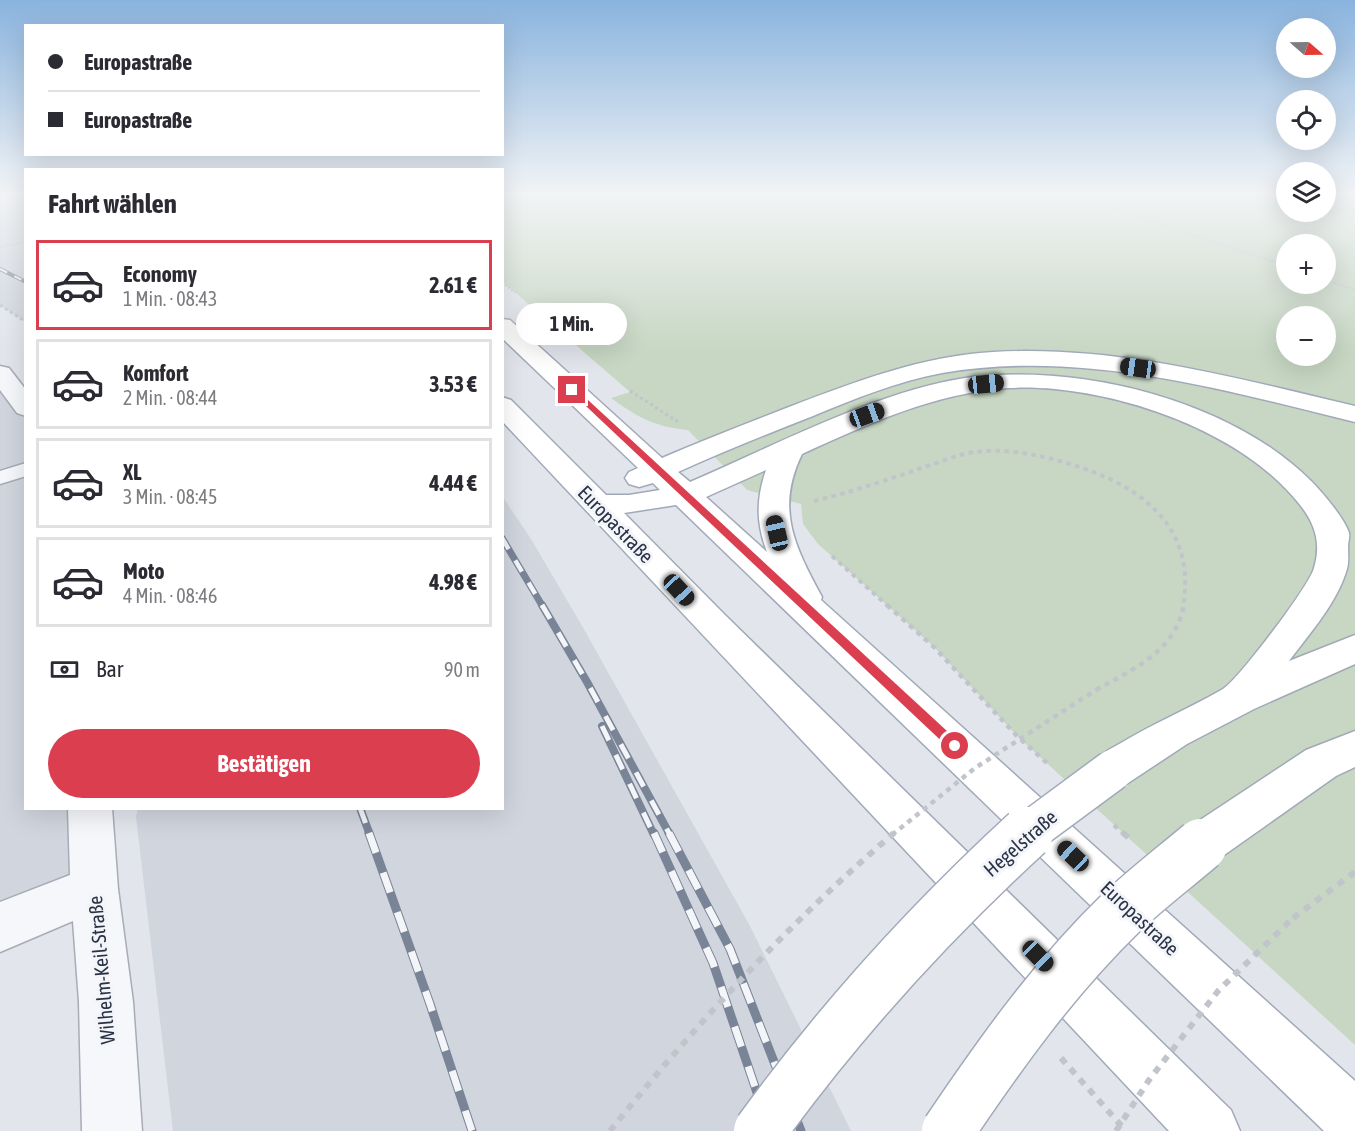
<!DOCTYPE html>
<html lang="de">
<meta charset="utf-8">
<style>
body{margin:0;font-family:"Asap Condensed",sans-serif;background:#f2f2f3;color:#2b2b33;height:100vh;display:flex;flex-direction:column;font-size:22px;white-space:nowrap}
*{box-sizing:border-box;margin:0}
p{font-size:20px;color:#7c7c81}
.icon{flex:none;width:33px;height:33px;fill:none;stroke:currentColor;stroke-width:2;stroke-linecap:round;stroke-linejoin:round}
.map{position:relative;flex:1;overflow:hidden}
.details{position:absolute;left:24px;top:168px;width:480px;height:642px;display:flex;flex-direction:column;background:#fff;border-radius:0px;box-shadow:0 6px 24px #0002}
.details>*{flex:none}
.top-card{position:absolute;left:24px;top:24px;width:480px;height:132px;border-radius:0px;box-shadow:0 6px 24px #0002;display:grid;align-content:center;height:132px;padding:0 24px;background:#fff}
.needle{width:39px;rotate:110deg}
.fabs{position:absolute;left:1276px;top:18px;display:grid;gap:12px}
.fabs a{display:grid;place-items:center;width:60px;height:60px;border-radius:50%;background:#fff;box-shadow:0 6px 24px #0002;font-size:30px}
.end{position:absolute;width:27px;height:27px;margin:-14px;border:8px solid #da3e4f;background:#fff;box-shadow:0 0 0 3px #fff}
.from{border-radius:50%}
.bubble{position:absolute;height:42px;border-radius:21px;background:#fff;box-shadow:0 6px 24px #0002;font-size:20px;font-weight:700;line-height:42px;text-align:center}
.car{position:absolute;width:18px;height:36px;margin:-18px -9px;border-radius:8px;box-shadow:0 0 4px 2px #0007;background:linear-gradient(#222 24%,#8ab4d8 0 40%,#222 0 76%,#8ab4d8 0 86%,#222 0)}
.top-card b{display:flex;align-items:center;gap:21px;height:57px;font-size:22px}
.top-card b+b{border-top:2px solid #e1e1e2}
.top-card i{width:15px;height:15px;background:#2b2b33}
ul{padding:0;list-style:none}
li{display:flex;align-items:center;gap:18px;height:90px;margin:0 12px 9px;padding:0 12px;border:3px solid #e1e1e2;border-radius:0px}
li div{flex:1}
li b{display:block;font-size:22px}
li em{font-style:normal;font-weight:700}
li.selected{border-color:#da3e4f}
li>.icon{width:54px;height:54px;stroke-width:1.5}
h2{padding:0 24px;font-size:27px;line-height:72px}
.pay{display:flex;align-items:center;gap:15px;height:66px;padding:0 24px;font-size:22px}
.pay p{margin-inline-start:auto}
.cta{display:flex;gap:12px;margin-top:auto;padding:12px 24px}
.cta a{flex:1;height:69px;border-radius:36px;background:#da3e4f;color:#fff;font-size:24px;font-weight:700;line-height:69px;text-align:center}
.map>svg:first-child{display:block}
.built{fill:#d0d5de}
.green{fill:#c7d7c3;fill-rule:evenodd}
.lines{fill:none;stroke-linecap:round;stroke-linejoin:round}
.service-casing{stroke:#a7acb7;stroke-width:3}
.minor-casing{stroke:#a7acb7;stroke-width:3}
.primary-casing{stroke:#a1a9b9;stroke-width:3}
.path-far4{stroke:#c1c4cb;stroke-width:2;stroke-dasharray:2 2;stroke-linecap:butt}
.path-far3{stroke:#c1c4cb;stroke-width:3;stroke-dasharray:3 3;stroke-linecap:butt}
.path-far2{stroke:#c1c4cb;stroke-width:4;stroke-dasharray:4.5 4.5;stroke-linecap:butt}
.path-far1{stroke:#c1c4cb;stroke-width:4.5;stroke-dasharray:5 5;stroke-linecap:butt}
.path{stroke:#c1c4cb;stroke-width:6;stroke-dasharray:7 7;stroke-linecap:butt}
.service{fill:#f6f7fa;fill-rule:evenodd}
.minor{fill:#f6f7fa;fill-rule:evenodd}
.primary{fill:#fff;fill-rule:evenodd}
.rail-far3-casing{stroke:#7a8497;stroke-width:4}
.rail-far2-casing{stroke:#7a8497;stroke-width:7}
.rail-far1-casing{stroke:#7a8497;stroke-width:8}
.rail-casing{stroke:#7a8497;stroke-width:9}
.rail-far3{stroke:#f3f5f9;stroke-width:2;stroke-dasharray:8;stroke-linecap:butt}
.rail-far2{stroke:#f3f5f9;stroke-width:4.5;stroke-dasharray:13;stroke-linecap:butt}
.rail-far1{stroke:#f3f5f9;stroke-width:5;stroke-dasharray:16;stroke-linecap:butt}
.rail{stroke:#f3f5f9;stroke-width:7;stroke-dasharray:21;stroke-linecap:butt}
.primary-bridge-far1-casing{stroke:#a1a9b9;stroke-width:43;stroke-linecap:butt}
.primary-bridge-casing{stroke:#a1a9b9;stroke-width:55;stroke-linecap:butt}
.path-bridge-far1{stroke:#c1c4cb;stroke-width:4.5;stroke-dasharray:5 5;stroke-linecap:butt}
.path-bridge{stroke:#c1c4cb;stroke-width:6;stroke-dasharray:7 7;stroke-linecap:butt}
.primary-bridge-far1{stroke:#fff;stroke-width:40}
.primary-bridge{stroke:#fff;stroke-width:52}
.route{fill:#da3e4f}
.labels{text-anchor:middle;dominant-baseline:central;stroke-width:6;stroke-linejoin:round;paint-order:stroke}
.near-street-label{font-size:20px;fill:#293246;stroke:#f3f5f9}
</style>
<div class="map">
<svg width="1355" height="1131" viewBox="0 0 1355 1131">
<rect width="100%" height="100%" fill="#e2e6ec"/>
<!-- built -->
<path class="built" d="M0 195H25V322L0 305Z
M0 373 25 408 26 808 90 809 94 889 0 927Z
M503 497 531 539 585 631 750 926 851 1131H173L136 817 138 808H502Z"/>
<!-- green -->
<path class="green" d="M502 195H1287V212H1326V195H1355V1045L1017 736 934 647 818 544 803 524 801 504 747 490 688 430C655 427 637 417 611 398L630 392 503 282ZM1287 244H1326V284H1287ZM1287 316H1326V356H1287Z"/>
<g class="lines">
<defs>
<path id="service" d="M26 463V476L0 484V471Z"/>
<path id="minor" d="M0 366 9 368 26 390V416L17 413 0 390Z
M68 808H112L118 889 133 1002 142 1131H82L79 1002 73 921 0 952V902L70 875Z"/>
<path id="primary" d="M502 319 510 320 662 458C704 440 746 424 789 407 854 382 922 356 993 352 1116 345 1237 378 1355 406V422C1221 389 1081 349 942 373 898 381 854 399 813 416 767 434 722 452 678 472L690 482C774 446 875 392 965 378 1077 362 1231 400 1311 481 1322 492 1345 519 1349 533 1350 536 1348 543 1348 546 1348 553 1349 562 1347 569 1337 603 1310 633 1289 661L1355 635V664L1254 709 1187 744 1128 783 1113 788 1098 783 1092 770C1093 766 1095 761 1098 758 1103 752 1114 747 1121 743 1154 723 1190 708 1223 689 1238 680 1310 585 1314 568 1324 535 1309 513 1287 490 1224 423 1098 383 1008 388 934 393 868 424 802 454 775 509 795 547 822 597L821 600 1355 1081V1131H1324L676 505 624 513 725 615 1231 1110 1240 1131H1169L502 421V397L511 400 606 495H629L660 490 653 483 639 487 629 484 625 478 629 472 638 468 502 338ZM766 470C756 499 756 523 767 552L706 497Z
M1355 731V767L1336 776 1217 860 1201 866 1185 860 1178 845 1185 830 1306 750Z"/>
</defs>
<!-- service casing -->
<use href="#service" class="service-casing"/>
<!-- minor casing -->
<use href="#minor" class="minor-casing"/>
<!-- primary casing -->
<use href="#primary" class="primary-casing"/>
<!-- path-far4 -->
<path class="path-far4" d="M771 195 843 202 923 204 1010 195
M1070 195 1287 266
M0 247 26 242
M1326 280 1355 290
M502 282 515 293"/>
<!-- path-far3 -->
<path class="path-far3" d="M0 305 26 322
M630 391 680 423"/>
<!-- path-far2 -->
<path class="path-far2" d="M814 501C852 492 890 479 927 466 943 461 958 454 975 452 1003 448 1033 454 1060 461 1133 481 1198 521 1183 607
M832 556 889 607"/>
<!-- path-far1 -->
<path class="path-far1" d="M887 605 934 647 1017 736 1047 763
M1096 690C1133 669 1175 652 1184 605
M1114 825 1125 835"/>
<!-- path -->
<path class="path" d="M1123 833 1129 838
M1293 918 1355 872
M1061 1058 1126 1131"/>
<!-- service -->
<use href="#service" class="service"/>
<!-- minor -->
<use href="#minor" class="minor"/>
<!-- primary -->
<use href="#primary" class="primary"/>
<defs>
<path id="rail-far3" d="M0 269 26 282"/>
<path id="rail-far2" d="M502 538 543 607"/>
<path id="rail-far1" d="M542 605 587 682 670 835
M602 726 654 835
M360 808 370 835"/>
<path id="rail" d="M369 833 430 1004 472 1131
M654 833 713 963 770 1131
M669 833 730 949 801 1131"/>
</defs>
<!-- rail-far3 casing -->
<use href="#rail-far3" class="rail-far3-casing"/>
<!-- rail-far2 casing -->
<use href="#rail-far2" class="rail-far2-casing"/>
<!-- rail-far1 casing -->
<use href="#rail-far1" class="rail-far1-casing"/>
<!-- rail casing -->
<use href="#rail" class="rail-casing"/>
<!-- rail-far3 -->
<use href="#rail-far3" class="rail-far3"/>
<!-- rail-far2 -->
<use href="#rail-far2" class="rail-far2"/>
<!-- rail-far1 -->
<use href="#rail-far1" class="rail-far1"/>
<!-- rail -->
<use href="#rail" class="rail"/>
<defs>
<path id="primary-bridge-far1" d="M1025 835 1113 770"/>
<path id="primary-bridge" d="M760 1131C839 1022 928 924 1027 833
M948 1131C1000 1054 1054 978 1121 913 1146 889 1174 868 1201 845"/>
</defs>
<!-- primary-bridge-far1 casing -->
<use href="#primary-bridge-far1" class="primary-bridge-far1-casing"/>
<!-- primary-bridge casing -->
<use href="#primary-bridge" class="primary-bridge-casing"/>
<!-- path-bridge-far1 -->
<path class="path-bridge-far1" d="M892 835 975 768 1096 690"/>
<!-- path-bridge -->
<path class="path-bridge" d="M610 1131C696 1024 789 923 894 833
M1116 1131 1149 1080 1218 991 1293 918"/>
<!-- primary-bridge-far1 -->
<use href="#primary-bridge-far1" class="primary-bridge-far1"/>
<!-- primary-bridge -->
<use href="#primary-bridge" class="primary-bridge"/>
</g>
<!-- sky -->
<linearGradient id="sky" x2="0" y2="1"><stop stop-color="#89b3de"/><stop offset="0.55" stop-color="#f2f4f6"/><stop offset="1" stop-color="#f2f4f6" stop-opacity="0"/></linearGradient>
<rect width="1355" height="353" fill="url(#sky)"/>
<!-- route -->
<path class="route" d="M570 388H575L960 743V750H951L570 391Z"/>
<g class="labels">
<!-- near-street labels -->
<g class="near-street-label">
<text transform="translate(616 524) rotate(46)">Europastraße</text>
<text transform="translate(1020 843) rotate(-41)">Hegelstraße</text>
<text transform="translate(1140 918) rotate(43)">Europastraße</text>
<text transform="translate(101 970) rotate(-95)">Wilhelm-Keil-Straße</text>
</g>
</g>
</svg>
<div class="fabs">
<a><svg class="needle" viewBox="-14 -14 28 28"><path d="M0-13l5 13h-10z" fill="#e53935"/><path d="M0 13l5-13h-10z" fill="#7c7c81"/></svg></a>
<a><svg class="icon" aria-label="locate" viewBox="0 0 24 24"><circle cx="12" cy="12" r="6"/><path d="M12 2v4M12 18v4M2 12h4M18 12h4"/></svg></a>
<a><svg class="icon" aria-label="layers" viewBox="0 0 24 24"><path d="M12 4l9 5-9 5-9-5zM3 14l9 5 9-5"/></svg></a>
<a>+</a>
<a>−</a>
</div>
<i class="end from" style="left:955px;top:746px"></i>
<i class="end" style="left:572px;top:390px"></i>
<div class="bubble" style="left:516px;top:303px;width:111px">1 Min.</div>
<i class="car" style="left:1138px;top:368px;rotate:278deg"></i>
<i class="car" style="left:986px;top:384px;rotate:84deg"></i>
<i class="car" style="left:867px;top:415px;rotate:70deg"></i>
<i class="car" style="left:777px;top:533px;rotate:347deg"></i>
<i class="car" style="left:679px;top:590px;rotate:137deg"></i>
<i class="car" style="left:1073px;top:856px;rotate:313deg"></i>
<i class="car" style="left:1038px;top:956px;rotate:135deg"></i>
<div class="top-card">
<b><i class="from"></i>Europastraße</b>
<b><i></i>Europastraße</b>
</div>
<section class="details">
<h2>Fahrt wählen</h2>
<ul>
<li class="selected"><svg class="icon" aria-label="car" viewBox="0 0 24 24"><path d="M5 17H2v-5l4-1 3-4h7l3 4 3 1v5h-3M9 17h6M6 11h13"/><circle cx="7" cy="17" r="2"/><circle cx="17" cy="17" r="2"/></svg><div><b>Economy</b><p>1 Min. · 08:43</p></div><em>2.61 €</em></li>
<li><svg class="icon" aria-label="car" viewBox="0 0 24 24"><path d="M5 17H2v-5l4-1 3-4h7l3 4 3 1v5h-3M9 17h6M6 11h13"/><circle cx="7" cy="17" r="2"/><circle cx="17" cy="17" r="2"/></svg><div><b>Komfort</b><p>2 Min. · 08:44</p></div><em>3.53 €</em></li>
<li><svg class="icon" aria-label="car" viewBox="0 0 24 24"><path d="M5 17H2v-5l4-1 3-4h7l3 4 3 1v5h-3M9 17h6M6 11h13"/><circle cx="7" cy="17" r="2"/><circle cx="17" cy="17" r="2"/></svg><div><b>XL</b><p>3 Min. · 08:45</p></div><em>4.44 €</em></li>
<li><svg class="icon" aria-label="car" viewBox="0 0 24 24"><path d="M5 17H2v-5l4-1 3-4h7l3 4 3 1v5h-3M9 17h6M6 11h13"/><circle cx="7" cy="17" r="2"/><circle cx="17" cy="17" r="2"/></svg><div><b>Moto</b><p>4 Min. · 08:46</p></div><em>4.98 €</em></li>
</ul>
<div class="pay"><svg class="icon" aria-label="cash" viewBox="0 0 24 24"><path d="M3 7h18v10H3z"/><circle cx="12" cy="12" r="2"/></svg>Bar<p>90 m</p></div>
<div class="cta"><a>Bestätigen</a></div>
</section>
</div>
